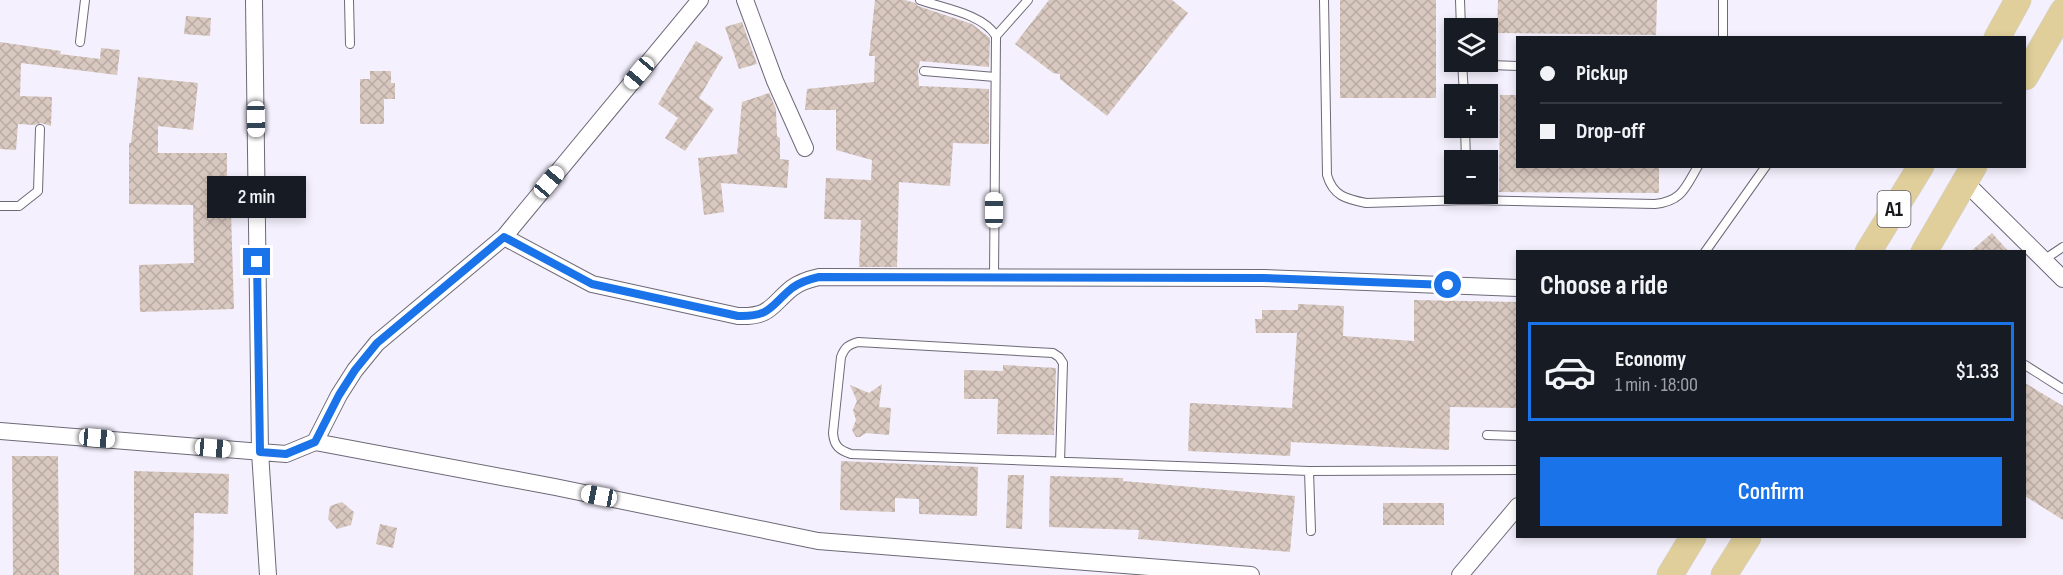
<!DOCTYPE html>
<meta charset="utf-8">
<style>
body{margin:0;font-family:"Sofia Sans Condensed",sans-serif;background:#242831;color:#f1f3f6;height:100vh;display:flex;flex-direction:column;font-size:22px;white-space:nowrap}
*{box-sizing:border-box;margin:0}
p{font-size:20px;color:#9ea1a6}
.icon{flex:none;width:33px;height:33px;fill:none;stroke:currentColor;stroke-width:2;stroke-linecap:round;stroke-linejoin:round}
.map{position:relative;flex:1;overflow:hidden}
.sheet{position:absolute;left:1516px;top:250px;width:510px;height:288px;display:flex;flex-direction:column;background:#171b24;border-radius:0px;box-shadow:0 3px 9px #0003}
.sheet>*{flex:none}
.top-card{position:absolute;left:1516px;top:36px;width:510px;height:132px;border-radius:0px;box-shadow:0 3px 9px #0003;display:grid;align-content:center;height:132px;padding:0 24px;background:#171b24}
.fabs{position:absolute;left:1444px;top:18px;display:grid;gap:12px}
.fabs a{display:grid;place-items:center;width:54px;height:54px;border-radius:0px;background:#171b24;box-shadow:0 3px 9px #0003;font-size:30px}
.end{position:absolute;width:27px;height:27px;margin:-14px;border:8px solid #1a73e8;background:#fff;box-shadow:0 0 0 3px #fff}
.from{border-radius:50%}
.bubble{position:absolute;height:42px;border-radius:0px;background:#171b24;box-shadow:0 3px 9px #0003;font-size:20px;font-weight:600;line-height:42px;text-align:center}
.car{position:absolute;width:18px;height:36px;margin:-18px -9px;border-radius:8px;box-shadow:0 0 4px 2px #0007;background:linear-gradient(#fff 24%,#345 0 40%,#fff 0 76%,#345 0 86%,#fff 0)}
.top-card b{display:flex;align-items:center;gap:21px;height:57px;font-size:22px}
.top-card b+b{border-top:2px solid #363941}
.top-card i{width:15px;height:15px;background:#f1f3f6}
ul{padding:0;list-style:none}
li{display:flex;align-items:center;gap:18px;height:99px;margin:0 12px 9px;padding:0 12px;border:3px solid #363941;border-radius:0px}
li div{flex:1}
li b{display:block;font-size:22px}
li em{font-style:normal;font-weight:600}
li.active{border-color:#1a73e8}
li>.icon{width:54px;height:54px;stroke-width:1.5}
h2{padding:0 24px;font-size:27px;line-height:72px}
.button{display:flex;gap:12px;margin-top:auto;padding:12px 24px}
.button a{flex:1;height:69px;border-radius:0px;background:#1a73e8;color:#fff;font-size:24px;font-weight:600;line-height:69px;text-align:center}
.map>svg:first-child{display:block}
.building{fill:url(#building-cross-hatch)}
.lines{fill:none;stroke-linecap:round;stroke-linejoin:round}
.lane-casing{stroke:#6d6977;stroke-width:10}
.street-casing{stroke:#6d6977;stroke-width:18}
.primary-casing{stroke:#d1d1d2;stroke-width:27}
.lane{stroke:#fff;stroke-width:8}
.street{stroke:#fff;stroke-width:16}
.primary{stroke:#e0cf9a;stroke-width:26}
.route{stroke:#1a73e8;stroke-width:8}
.labels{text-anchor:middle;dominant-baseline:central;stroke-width:4.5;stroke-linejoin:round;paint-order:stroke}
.shield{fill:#fff;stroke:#5d5d60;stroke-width:1.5}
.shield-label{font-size:21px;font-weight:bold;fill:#18171c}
</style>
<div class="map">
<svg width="2063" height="575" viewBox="0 0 2063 575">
<defs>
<pattern id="building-cross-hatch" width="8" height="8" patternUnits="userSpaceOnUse" patternTransform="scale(1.5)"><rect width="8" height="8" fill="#d8c8bf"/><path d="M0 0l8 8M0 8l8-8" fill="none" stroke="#b9aba4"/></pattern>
</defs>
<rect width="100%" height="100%" fill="#f4f0fd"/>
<!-- building -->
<path class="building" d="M875 0H905L915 3 918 6 972 24 990 38 989 67 920 61 918 71 919 86 989 89V144L953 143 950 186 899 182 897 267H859L861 220 824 219 826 178 871 180 872 160 836 150V110H805L807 89 874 82 875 56H869Z
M1049 0H1172L1188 13 1107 116 1060 79V74L1053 73 1015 44Z
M1340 0H1436V98H1340Z
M1498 0H1657L1656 35 1497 33Z
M186 16 211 18 210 36 184 34Z
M742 22 757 64 739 69 725 27Z
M696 41 723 57 699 98 714 109 685 151 665 138 678 118 658 104Z
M0 42 61 51 60 54 100 59 101 48 120 50 117 75 21 63 20 96 52 97 51 126 41 123 35 125 18 124 16 150 0 149Z
M370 71H391V83H395V99H384V124H360V79H370Z
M138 77 198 83 193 130 158 126V153H227V214L231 213 234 309 140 312 139 265 194 263 193 205 129 204V143H131Z
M769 93 776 109 777 136 780 138V159L789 160 787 188 721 183 724 212 704 215 698 158 737 154 742 102Z
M1500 95H1518V166H1659V193L1499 192Z
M1992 233 2009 252H1970Z
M1414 300 1518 302V408L1450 407 1449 450 1291 442 1290 456 1188 451 1190 403 1292 408 1297 333H1256L1255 319H1262V310H1298V304L1344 306 1343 336 1414 341Z
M1003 365 1056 368 1054 435 997 434 998 399H964V370L1003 371Z
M2025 383 2063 406V520L2025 496Z
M882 384 879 407 891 408 889 435 866 433 860 437H856L852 430 856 420 853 410 857 401 850 385 869 393Z
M12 456H58L59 575H13Z
M841 461 978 467 977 516 919 514V499L895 498V512L840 510Z
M134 471 229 474 228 514 194 513 193 575H134Z
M1008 475H1024L1022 529 1006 528Z
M1050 476 1123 478V481L1295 496 1290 552 1138 539 1139 530 1049 527Z
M342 502 354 512 351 525 337 529 328 519 330 506Z
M1383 503H1444V525H1383Z
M380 524 397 528 393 548 376 544Z"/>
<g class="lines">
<defs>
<path id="lane" d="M349 0 350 44
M920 0C943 8 983 14 996 36L994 277
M1324 0 1327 175C1333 196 1346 199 1366 203L1468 200 1655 204C1682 201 1685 188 1698 166
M1460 0 1461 28
M1723 0V38
M996 36 1028 0
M80 42 85 0
M1462 62 1464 94
M1463 64 1518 66
M924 71 995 77
M1465 128 1466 160
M0 206H19L38 191 40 129
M1705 252 1766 166
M2045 259 2063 247
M2025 365 2063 389
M1487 435 1518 436
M1060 462 1063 363 1059 357 1053 353 858 342C848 345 845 347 841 357L833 433C834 446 839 450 851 454L1309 471 1518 470
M1309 471 1311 531"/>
<path id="street" d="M254 0 260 452 268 575
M745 0 775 81 805 148
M1965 182 2063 279
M504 237 592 284 738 316C771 317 770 306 792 288 800 282 810 279 819 277L1263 278 1518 288
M0 431 286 454 315 442 339 395 355 370 377 343 504 237 700 0
M315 442 555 487 818 541 1251 575
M1460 575 1518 506"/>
<path id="primary" d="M1997 38 2018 0
M2025 77 2063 11
M1868 252 1921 166
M1924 252 1974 166
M1670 575 1693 537
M1724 575 1748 537"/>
</defs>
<!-- lane casing -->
<use href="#lane" class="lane-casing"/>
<!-- street casing -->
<use href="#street" class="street-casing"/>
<!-- primary casing -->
<use href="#primary" class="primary-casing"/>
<!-- lane -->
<use href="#lane" class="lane"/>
<!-- street -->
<use href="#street" class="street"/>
<!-- primary -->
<use href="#primary" class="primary"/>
</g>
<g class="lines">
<!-- route -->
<path class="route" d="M257 262 260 452 286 454 315 442 339 395 355 370 377 343 504 237 592 284 738 316C771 317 770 306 792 288 800 282 810 279 819 277L1263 278 1448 285"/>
</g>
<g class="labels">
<!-- shield labels -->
<rect class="shield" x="1877.5" y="191" width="33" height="36" rx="4.5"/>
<g class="shield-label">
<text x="1894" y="209">A1</text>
</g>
</g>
</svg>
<div class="fabs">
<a><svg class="icon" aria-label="layers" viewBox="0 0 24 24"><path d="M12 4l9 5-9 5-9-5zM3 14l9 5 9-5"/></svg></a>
<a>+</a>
<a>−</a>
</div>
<i class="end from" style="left:1448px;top:285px"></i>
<i class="end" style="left:257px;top:262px"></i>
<div class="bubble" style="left:207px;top:176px;width:99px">2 min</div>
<i class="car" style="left:639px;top:73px;rotate:220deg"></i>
<i class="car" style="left:256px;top:119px;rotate:179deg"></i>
<i class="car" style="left:549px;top:182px;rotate:40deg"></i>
<i class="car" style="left:994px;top:210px;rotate:0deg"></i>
<i class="car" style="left:97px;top:438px;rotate:95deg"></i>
<i class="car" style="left:213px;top:448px;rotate:95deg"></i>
<i class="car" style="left:599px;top:496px;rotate:281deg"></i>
<div class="top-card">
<b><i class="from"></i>Pickup</b>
<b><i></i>Drop-off</b>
</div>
<section class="sheet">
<h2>Choose a ride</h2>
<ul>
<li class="active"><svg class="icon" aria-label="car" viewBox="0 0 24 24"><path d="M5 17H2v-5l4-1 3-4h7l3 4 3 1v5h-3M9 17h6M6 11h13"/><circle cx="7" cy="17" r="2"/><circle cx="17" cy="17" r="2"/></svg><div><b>Economy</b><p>1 min · 18:00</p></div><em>$1.33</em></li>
</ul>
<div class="button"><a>Confirm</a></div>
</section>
</div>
